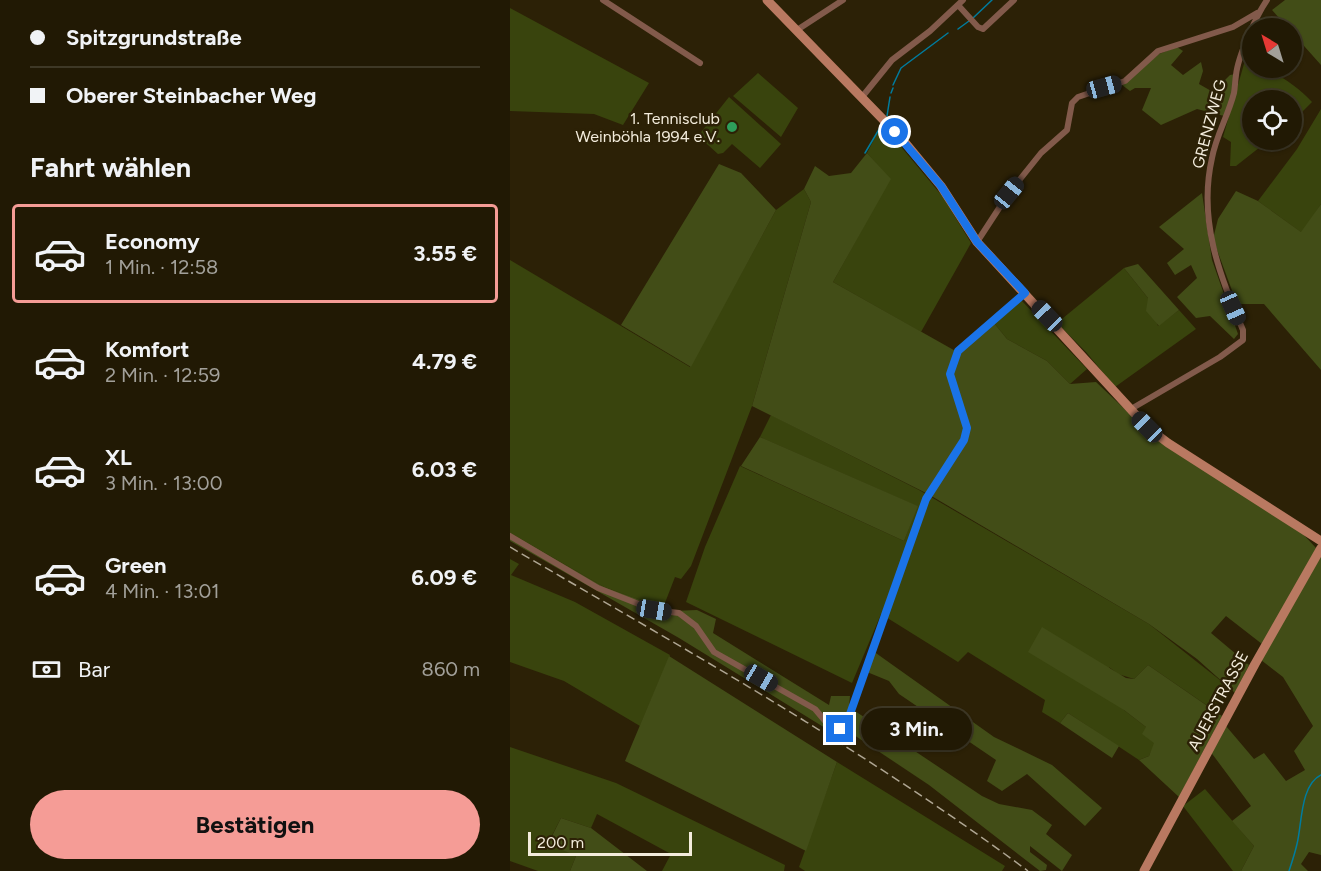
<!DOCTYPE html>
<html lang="de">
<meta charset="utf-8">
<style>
body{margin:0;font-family:Figtree,sans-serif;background:#2d2613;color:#f1f3f6;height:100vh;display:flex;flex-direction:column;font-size:22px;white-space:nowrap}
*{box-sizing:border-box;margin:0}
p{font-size:20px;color:#a2a09a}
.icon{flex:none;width:33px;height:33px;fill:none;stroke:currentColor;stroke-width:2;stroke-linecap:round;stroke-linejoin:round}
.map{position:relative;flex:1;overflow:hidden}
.details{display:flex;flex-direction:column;background:#211904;width:510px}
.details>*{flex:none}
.guide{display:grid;align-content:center;height:132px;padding:0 30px;background:#211904}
.needle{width:39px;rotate:322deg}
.buttons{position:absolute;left:732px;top:18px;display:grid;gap:12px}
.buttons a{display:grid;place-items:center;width:60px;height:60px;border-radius:50%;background:#211904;box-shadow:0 2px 4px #0004,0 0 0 2px #3e3826;font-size:30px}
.scale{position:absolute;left:18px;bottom:15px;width:164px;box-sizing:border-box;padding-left:6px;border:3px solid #f3ecdc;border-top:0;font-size:16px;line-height:21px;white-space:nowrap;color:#f3ecdc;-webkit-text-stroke:4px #2c2106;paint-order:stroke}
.end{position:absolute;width:27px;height:27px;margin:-14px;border:8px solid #1a73e8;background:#fff;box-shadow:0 0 0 3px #fff}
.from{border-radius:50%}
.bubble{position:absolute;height:42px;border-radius:21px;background:#211904;box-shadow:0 2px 4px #0004,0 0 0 2px #3e3826;font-size:20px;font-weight:700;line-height:42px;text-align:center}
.car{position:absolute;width:18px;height:36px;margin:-18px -9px;border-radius:8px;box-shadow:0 0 4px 2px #0007;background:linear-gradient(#222 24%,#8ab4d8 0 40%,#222 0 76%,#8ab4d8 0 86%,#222 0)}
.guide b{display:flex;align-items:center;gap:21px;height:57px;font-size:22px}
.guide b+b{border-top:2px solid #3e3826}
.guide i{width:15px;height:15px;background:#f1f3f6}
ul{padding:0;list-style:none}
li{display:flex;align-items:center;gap:18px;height:99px;margin:0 12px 9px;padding:0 18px;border:3px solid transparent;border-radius:6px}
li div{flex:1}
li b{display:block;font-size:22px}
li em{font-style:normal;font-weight:700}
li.active{border-color:#f59c96}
li>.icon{width:54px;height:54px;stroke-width:1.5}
h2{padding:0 30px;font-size:27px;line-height:72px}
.pay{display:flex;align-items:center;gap:15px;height:66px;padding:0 30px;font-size:22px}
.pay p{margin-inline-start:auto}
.button{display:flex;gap:12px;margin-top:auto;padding:12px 30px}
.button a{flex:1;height:69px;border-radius:36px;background:#f59c96;color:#111;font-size:24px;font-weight:700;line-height:69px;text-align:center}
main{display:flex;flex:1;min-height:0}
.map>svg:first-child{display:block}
.green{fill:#39440d}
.forest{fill:#424d17}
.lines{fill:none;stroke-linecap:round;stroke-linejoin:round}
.stream{stroke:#007c9e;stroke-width:1.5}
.street{stroke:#825a4b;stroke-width:6}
.secondary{stroke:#b97961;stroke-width:9}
.rail{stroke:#afa693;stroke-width:1.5;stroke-dasharray:9 4.5;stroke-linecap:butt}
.route{stroke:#1a73e8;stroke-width:8}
.leisure-dot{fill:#2e9e5b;stroke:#2c2106;stroke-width:2}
.labels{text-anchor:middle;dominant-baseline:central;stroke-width:5;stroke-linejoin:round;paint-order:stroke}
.poi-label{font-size:16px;fill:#f3ecdc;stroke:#2c2106;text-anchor:end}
.street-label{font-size:16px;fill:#f3ecdc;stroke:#2c2106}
</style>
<main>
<section class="details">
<div class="guide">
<b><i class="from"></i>Spitzgrundstraße</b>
<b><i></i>Oberer Steinbacher Weg</b>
</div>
<h2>Fahrt wählen</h2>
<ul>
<li class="active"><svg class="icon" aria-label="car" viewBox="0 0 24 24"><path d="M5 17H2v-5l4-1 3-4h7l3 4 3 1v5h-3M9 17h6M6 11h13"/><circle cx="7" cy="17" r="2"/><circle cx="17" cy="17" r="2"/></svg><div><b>Economy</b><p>1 Min. · 12:58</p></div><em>3.55 €</em></li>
<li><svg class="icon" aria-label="car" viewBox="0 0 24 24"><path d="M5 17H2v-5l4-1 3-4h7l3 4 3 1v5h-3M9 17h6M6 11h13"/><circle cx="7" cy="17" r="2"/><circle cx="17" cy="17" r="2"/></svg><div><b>Komfort</b><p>2 Min. · 12:59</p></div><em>4.79 €</em></li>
<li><svg class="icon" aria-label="car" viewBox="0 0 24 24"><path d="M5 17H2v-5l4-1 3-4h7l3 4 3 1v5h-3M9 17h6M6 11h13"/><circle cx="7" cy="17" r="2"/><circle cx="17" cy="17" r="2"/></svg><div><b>XL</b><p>3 Min. · 13:00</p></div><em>6.03 €</em></li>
<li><svg class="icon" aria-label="car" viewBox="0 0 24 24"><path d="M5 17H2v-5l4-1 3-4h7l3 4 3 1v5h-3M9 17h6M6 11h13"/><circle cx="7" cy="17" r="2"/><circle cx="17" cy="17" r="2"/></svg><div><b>Green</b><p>4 Min. · 13:01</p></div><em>6.09 €</em></li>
</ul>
<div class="pay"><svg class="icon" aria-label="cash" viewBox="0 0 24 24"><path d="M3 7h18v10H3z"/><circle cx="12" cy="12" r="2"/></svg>Bar<p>860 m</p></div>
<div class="button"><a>Bestätigen</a></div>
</section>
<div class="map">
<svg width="811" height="871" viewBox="0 0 811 871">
<rect width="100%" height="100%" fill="#2c2106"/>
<!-- green -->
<path class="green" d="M0 8 139 83 113 125 84 114 0 111Z
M742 36V68C764 68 788 87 802 102L782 122V100H742V140H759L726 166H720L721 142 713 137Z
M248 73 288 108 271 137 223 96Z
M219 97 271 144 250 168 222 144 213 153 208 154 188 136Z
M811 109V204L792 233 748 201 787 149Z
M372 124 433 197 461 243 411 332 323 282 380 179 357 153Z
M294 189 301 202 242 406 181 566 171 579 165 577 153 608 94 587 0 533V260L180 367 266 210Z
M614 268 638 298 648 326 669 310 686 329 605 387 576 352 547 323Z
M511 300 577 369 560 384 537 361 497 339 484 323Z
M261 415 409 490 639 624 720 688 705 711 638 665 624 679 608 674 599 667 614 710 636 727 645 743 639 756 629 760 558 713 550 723 532 712 535 700 458 652 448 662 371 614 342 683 176 602 195 547 230 466 394 541 407 506 250 437Z
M0 559 9 564 1 575 65 602 160 655 130 726 54 681 0 662Z
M0 747 106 783 275 865 274 871H152L161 854 87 814 81 828 51 818 38 843 66 856 60 871H28L0 861Z
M327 762 495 866 492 871H295L289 867Z
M695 789 744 846 731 871H723L673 806Z"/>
<!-- forest -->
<path class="forest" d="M775 0H811V65L762 10Z
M667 47 673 51 661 65 673 75 691 62 693 71 689 84 703 92 720 75 726 74 718 117 687 109 651 125 632 110 641 88H625L620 91 612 85 649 54Z
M357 153 381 179 323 282 449 353 484 323 497 339 537 361 560 384 586 382 640 433 792 533 807 549 752 644 716 616 701 633 739 665 725 693 687 659 639 624 418 494 242 406 301 202 294 189 305 166 319 176 341 173Z
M209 164 231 173 266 210 181 367 111 325Z
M726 191 748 201 791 232 811 204V370L754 304H727L703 239 708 219Z
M692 193 702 260 728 334 724 339 700 316 686 318 667 297 687 278 681 265 665 275 657 263 674 249 649 227Z
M628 264 669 310 649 326 636 311 638 298 614 268Z
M250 437 408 506 394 541 231 466Z
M0 533 94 587 162 611 187 610 206 619 203 633 319 705 321 696H340L339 707 472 796 489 804 522 810 542 825 536 834 562 855 552 871 520 846V852L537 865 536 870 530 871 419 785 344 735 330 730 320 731 169 638 0 541Z
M811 556V855L799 852 791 864 798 871H731L744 846 722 821 741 806 700 751 716 726 744 759 754 753 776 781 795 770 784 751 803 726 773 677 751 660Z
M532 627 616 678 624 679 638 665 712 716 669 797 629 760 639 756 644 743 632 734 636 727 614 710 518 652Z
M363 651 484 737 542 765 592 808 575 826 517 774 492 791 477 781 486 760 389 694 379 681 357 672Z
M159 656 327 762 296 851 115 761Z
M558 713 609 746 602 758 550 723Z
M51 818 81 828 137 871H60L66 856 38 844Z"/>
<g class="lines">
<!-- stream -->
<path class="stream" d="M463 18 482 0
M448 29 459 21
M383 85 391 68 438 33
M381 93 383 88
M377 116 380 97
M355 153 371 126
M779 871C782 862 785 853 787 844 792 825 790 785 811 775"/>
<!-- street -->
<path class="street" d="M93 0 190 63
M448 5 468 27 473 29 504 0
M287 30 333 0
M352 97 382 60 420 31 453 0
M467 242 499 193 531 153 557 130 562 103 568 97 615 81 648 51 723 27 747 13
M621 409 710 357 733 340V330C709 275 688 219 702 158 706 136 718 116 724 93 725 87 725 82 726 75 728 56 746 16 757 0
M0 536 88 588 144 610 169 613 186 626 204 652 305 709 326 734 340 714 416 499 454 440 457 427 440 374 448 351 515 293"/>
<!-- secondary -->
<path class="secondary" d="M257 0 393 140 431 186 467 242 637 427 658 443 811 541
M634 871 745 664 811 548"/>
<!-- rail -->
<path class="rail" d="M0 547C176 650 354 749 518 871"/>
</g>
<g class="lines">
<!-- route -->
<path class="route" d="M330 729 340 714 416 499 454 440 457 428 440 374 448 351 515 293 467 242 431 186 385 132"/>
</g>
<!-- markers -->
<circle class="leisure-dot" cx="222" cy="127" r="6"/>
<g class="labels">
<!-- poi labels -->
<g class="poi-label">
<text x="210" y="118">1. Tennisclub<tspan x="210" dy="18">Weinböhla 1994 e.V.</tspan></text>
</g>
<!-- street labels -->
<g class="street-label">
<text transform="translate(699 124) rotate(-75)">GRENZWEG</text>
<text transform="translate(708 701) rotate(-62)">AUERSTRASSE</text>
</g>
</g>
</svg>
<div class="buttons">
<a><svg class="needle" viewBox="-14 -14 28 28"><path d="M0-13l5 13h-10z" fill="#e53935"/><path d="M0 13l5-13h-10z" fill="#a2a09a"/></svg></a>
<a><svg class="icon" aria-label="locate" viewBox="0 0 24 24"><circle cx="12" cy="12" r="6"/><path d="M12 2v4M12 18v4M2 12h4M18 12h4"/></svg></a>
</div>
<div class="scale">200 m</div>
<i class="end from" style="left:385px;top:132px"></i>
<i class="end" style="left:330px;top:729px"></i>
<div class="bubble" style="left:351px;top:708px;width:111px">3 Min.</div>
<i class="car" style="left:594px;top:87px;rotate:75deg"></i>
<i class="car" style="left:499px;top:193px;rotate:39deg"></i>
<i class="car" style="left:723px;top:308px;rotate:156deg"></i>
<i class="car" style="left:537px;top:316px;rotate:316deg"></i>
<i class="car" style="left:637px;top:427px;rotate:315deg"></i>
<i class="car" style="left:144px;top:610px;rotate:100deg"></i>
<i class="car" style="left:251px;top:678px;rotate:120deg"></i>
</div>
</main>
